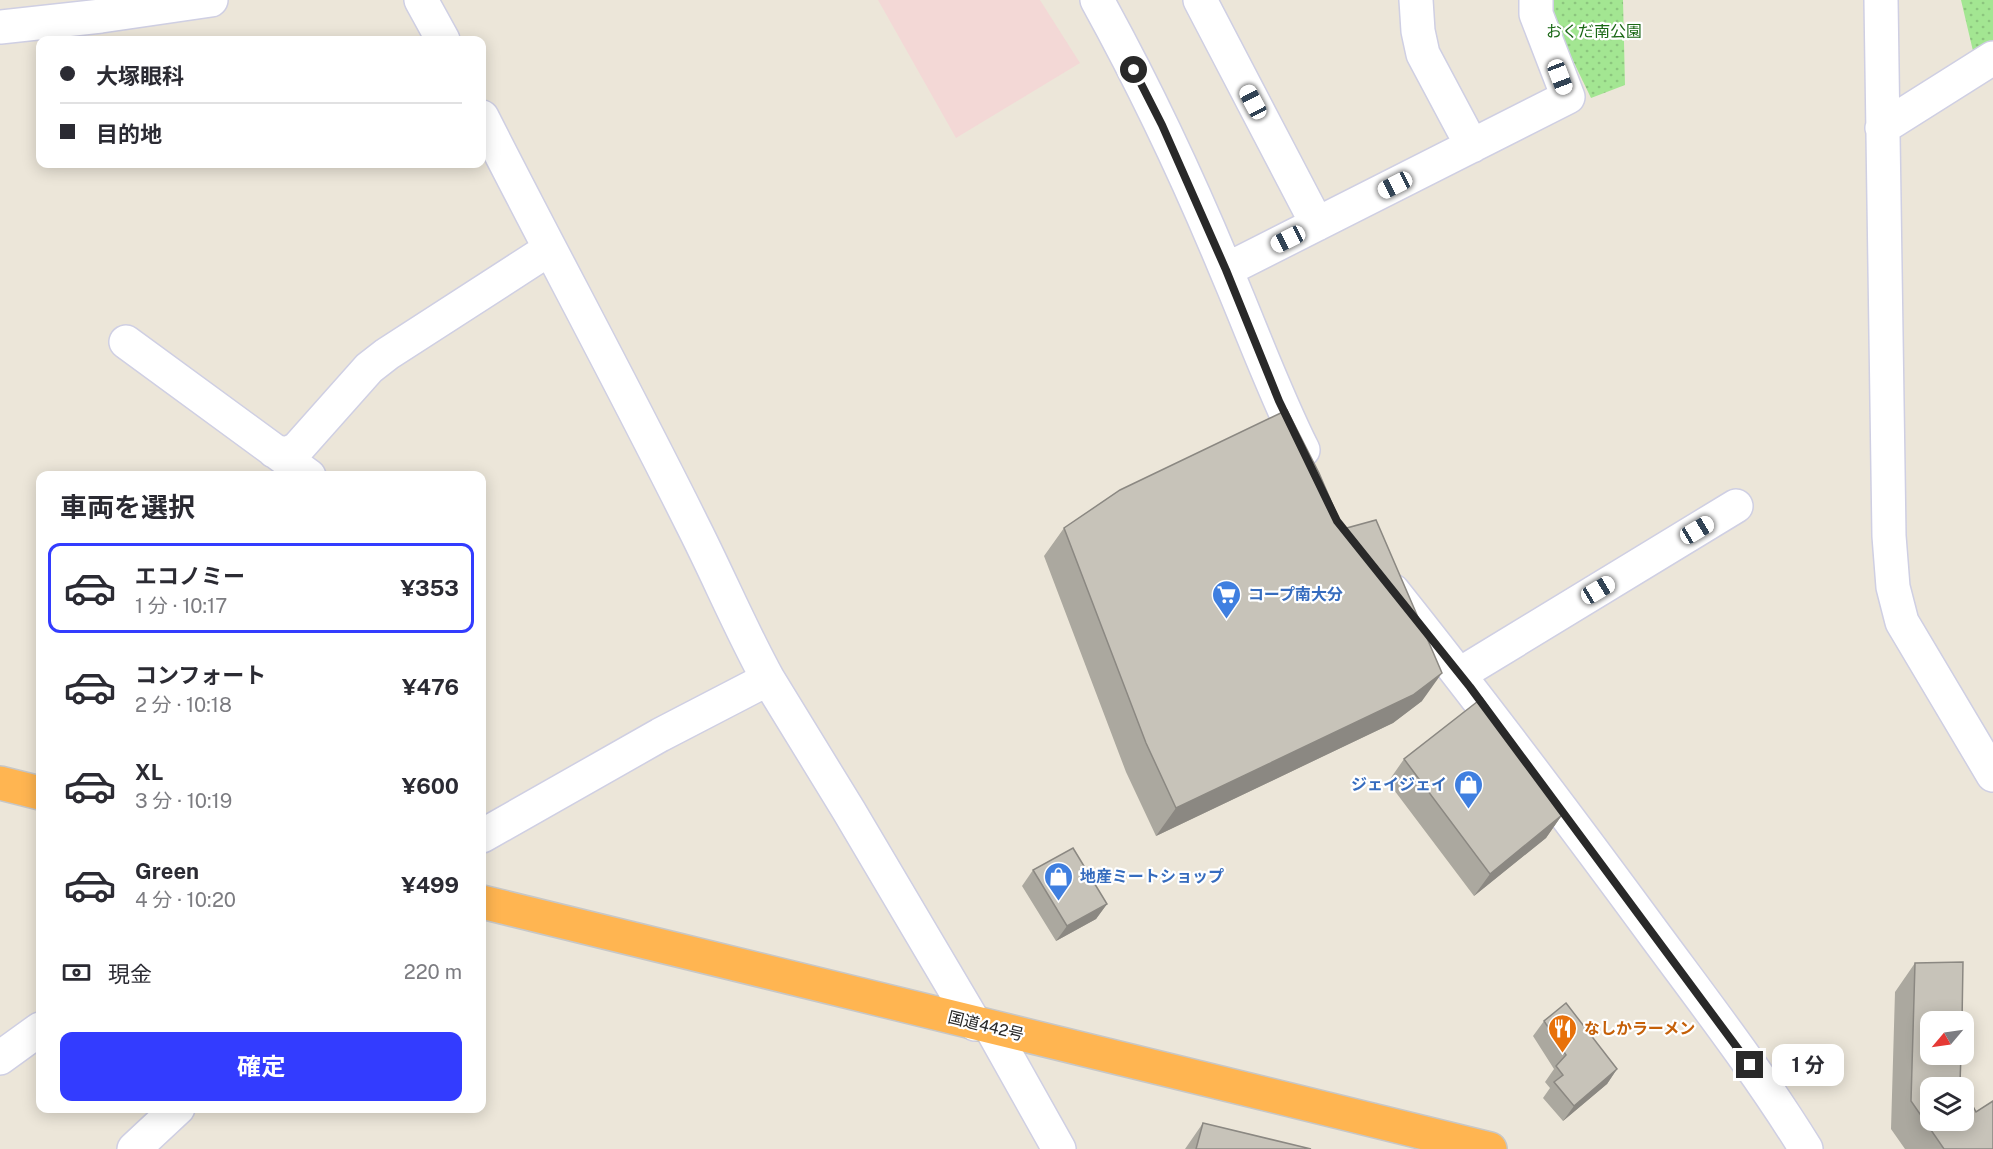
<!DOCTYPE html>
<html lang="ja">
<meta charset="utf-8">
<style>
body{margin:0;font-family:"Public Sans","Noto Sans JP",sans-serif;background:#f7f7f7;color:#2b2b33;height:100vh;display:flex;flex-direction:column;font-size:22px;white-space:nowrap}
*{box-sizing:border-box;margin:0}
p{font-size:20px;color:#7c7c81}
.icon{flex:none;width:33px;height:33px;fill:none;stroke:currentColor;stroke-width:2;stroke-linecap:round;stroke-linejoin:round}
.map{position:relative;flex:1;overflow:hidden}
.details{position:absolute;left:36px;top:471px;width:450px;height:642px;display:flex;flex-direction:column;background:#fff;border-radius:12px;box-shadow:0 3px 15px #0003}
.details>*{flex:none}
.top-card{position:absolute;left:36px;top:36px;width:450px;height:132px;border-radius:12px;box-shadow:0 3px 15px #0003;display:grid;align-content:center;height:132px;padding:0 24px;background:#fff}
.needle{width:39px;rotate:241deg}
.buttons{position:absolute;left:1920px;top:1011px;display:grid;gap:12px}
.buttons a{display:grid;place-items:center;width:54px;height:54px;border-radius:12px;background:#fff;box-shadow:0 3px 15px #0003;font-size:30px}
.end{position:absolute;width:27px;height:27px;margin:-14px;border:8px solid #292929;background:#fff;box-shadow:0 0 0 3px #fff}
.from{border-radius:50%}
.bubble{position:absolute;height:42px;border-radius:12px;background:#fff;box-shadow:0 3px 15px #0003;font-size:20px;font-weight:700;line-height:42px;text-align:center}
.car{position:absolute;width:18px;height:36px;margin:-18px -9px;border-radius:8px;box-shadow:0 0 4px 2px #0007;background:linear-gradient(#fff 24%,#345 0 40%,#fff 0 76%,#345 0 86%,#fff 0)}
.top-card b{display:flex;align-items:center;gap:21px;height:57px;font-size:22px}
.top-card b+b{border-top:2px solid #e1e1e2}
.top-card i{width:15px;height:15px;background:#2b2b33}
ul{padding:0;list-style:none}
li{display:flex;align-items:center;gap:18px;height:90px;margin:0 12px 9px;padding:0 12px;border:3px solid transparent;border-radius:12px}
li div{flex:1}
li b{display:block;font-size:22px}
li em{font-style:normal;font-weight:700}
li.selected{border-color:#333cff}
li>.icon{width:54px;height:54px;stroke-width:1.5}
h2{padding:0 24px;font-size:27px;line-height:72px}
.pay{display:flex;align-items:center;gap:15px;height:66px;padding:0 24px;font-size:22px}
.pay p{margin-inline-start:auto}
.button{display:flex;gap:12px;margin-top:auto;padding:12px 24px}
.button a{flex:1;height:69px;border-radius:12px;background:#333cff;color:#fff;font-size:24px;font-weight:700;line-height:69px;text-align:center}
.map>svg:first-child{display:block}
.medical{fill:#f3d8d6}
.park{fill:url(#park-dots)}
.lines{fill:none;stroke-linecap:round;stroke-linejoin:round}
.minor-casing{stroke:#cfcfe3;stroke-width:36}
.highway-casing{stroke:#c7c7c7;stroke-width:36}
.minor{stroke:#fff;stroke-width:33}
.highway{stroke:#ffb551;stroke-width:33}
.wall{fill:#aba89f}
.shaded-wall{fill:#8b8882}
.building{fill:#c7c3b9;stroke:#8b8882;stroke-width:1.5}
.route{stroke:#292929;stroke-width:8}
.labels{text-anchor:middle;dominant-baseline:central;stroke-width:4.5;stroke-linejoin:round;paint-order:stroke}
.park-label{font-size:16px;fill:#1b6816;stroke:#fff}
.shop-label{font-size:16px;font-weight:bold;fill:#366cbe;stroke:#fff;text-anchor:start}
.street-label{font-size:16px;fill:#292929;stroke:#fff}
.food-label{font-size:16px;font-weight:bold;fill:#c56008;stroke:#fff;text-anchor:start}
</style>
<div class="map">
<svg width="1993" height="1149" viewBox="0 0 1993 1149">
<defs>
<pattern id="park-dots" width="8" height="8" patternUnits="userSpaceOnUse" patternTransform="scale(1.5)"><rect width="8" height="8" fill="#a3e692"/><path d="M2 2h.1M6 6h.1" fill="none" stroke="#8cc57e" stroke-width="1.8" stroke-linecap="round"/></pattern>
</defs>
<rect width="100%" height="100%" fill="#ece6d9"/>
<!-- medical -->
<path class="medical" d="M878 0H1040L1080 63 956 138Z"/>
<!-- park -->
<path class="park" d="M1552 0H1623L1625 85 1591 98 1551 15Z
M1961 0H1993V40L1973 51Z"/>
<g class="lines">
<defs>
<path id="minor" d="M421 0 443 40
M1097 0C1145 87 1188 178 1226 270 1252 331 1274 392 1303 450
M1200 0 1317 224
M1416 0 1418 31 1423 54 1472 146
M1881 0 1889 536 1893 587 1902 622 1993 775
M0 27 101 16 211 0
M482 117C551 253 624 387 692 524 718 575 740 628 768 679L660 735 482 836
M1882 128 1993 58
M1226 270 1568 97 1536 14V0
M126 342 309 476
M274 451 286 454 297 449 369 368 387 354 548 250
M1393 591C1484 705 1571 821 1657 938 1708 1007 1761 1076 1806 1149
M1460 674 1736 506
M768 679 849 811 975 1024
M991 1028 1059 1149
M0 1058 40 1029
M134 1149 178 1108"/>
<path id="highway" d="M0 783 40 793
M482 902 1490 1149"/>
</defs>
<!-- minor casing -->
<use href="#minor" class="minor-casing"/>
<!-- highway casing -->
<use href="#highway" class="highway-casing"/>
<!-- minor -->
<use href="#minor" class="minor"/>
<!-- highway -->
<use href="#highway" class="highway"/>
</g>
<!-- wall -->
<path class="wall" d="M1064 528 1343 529 1422 701 1393 723 1156 836 1126 772 1044 556Z
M1404 759 1562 815 1546 838 1474 896 1388 782Z
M1033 870 1107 904 1096 919 1056 941 1022 886Z
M1915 963 1960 1083 1976 1112 1993 1149H1905L1891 1129 1895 992Z
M1544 1021 1617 1069 1607 1084 1563 1121 1543 1098 1550 1088 1545 1082 1554 1069 1533 1036Z
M1203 1123 1311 1149H1185Z"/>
<!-- shaded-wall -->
<path class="shaded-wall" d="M1442 673 1422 701 1393 723 1156 836 1176 808Z
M1562 815 1546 838 1474 896 1490 874Z
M1107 904 1096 919 1056 941 1067 926Z
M1617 1069 1607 1084 1563 1121 1574 1106Z"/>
<!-- building -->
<path class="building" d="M1287 410 1319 473 1343 529 1376 520 1442 673 1413 695 1176 808 1146 743 1064 528 1120 490Z
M1482 698 1562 815 1490 874 1404 759Z
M1073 848 1107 904 1067 926 1033 870Z
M1963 962 1962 1022H1930V1054H1961L1960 1083 1963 1088H1930V1120H1964V1089L1976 1112 1993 1101V1149H1944L1911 1101 1915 963Z
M1566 1003 1617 1069 1574 1106 1554 1082 1563 1075 1556 1066 1566 1055 1544 1021Z
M1203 1123 1311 1149H1196Z"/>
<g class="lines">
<!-- route -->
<path class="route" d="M1134 70 1162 125 1226 270 1279 401 1337 521 1470 687 1750 1065"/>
</g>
<!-- icons -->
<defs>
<symbol id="supermarket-pin" viewBox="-11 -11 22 30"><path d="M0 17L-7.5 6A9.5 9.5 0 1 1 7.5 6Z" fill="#3f7fe0" stroke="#fff"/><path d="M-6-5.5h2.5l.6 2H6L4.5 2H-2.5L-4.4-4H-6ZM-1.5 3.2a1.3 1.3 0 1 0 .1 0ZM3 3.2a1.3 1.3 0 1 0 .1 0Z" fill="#fff"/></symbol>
<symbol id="shop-pin" viewBox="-11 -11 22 30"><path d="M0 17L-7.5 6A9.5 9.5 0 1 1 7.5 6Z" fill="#3f7fe0" stroke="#fff"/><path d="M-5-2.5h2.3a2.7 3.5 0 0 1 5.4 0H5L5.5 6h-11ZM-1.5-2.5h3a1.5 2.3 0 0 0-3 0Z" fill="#fff"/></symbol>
<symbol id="restaurant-pin" viewBox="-11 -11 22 30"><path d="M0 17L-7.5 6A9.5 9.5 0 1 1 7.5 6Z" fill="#e8710a" stroke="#fff"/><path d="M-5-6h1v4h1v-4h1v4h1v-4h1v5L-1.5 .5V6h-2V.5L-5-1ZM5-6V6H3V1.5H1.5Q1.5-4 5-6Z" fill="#fff"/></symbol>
</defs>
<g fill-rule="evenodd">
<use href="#supermarket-pin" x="1210" y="578" width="33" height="45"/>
<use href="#shop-pin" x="1452" y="768" width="33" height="45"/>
<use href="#shop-pin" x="1042" y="860" width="33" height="45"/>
<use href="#restaurant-pin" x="1546" y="1012" width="33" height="45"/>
</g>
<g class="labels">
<!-- park labels -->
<g class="park-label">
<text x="1594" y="31">おくだ南公園</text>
</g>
<!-- shop labels -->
<g class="shop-label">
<text x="1248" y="594">コープ南大分</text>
<text x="1447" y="784" text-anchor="end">ジェイジェイ</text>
<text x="1080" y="876">地産ミートショップ</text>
</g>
<!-- street labels -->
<g class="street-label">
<text transform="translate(986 1026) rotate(14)">国道442号</text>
</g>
<!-- food labels -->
<g class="food-label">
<text x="1584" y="1028">なしかラーメン</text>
</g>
</g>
</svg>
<div class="buttons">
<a><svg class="needle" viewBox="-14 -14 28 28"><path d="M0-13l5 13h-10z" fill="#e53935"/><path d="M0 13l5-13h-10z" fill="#7c7c81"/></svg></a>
<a><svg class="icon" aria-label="layers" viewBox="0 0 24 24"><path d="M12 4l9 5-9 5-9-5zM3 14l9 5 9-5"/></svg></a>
</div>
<i class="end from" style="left:1134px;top:70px"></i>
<i class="end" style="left:1750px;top:1065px"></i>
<div class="bubble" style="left:1772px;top:1044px;width:72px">1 分</div>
<i class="car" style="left:1560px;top:77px;rotate:159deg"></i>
<i class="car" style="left:1253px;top:102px;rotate:332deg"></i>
<i class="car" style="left:1395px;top:185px;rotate:243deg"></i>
<i class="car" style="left:1288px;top:239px;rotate:243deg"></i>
<i class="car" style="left:1697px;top:530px;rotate:59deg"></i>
<i class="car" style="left:1598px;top:590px;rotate:59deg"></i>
<div class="top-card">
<b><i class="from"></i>大塚眼科</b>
<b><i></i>目的地</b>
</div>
<section class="details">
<h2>車両を選択</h2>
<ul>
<li class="selected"><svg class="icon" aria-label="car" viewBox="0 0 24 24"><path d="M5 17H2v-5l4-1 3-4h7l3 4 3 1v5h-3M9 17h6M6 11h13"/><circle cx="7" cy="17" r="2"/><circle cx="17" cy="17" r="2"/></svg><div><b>エコノミー</b><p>1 分 · 10:17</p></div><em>¥353</em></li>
<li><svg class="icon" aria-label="car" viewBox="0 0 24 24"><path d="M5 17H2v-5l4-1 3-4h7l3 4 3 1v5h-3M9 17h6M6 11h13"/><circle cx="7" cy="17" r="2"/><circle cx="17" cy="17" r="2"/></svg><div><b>コンフォート</b><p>2 分 · 10:18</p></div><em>¥476</em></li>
<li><svg class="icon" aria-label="car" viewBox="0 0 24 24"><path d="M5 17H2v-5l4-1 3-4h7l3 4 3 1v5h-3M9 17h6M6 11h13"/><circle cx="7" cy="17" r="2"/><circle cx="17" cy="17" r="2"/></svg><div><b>XL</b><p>3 分 · 10:19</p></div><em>¥600</em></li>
<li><svg class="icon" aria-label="car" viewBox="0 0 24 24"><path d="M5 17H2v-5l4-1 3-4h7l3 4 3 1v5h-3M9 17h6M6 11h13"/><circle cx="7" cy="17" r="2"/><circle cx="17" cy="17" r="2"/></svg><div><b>Green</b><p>4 分 · 10:20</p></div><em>¥499</em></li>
</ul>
<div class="pay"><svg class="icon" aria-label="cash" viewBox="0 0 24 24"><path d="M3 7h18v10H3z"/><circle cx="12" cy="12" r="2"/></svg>現金<p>220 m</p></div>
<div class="button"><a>確定</a></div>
</section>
</div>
